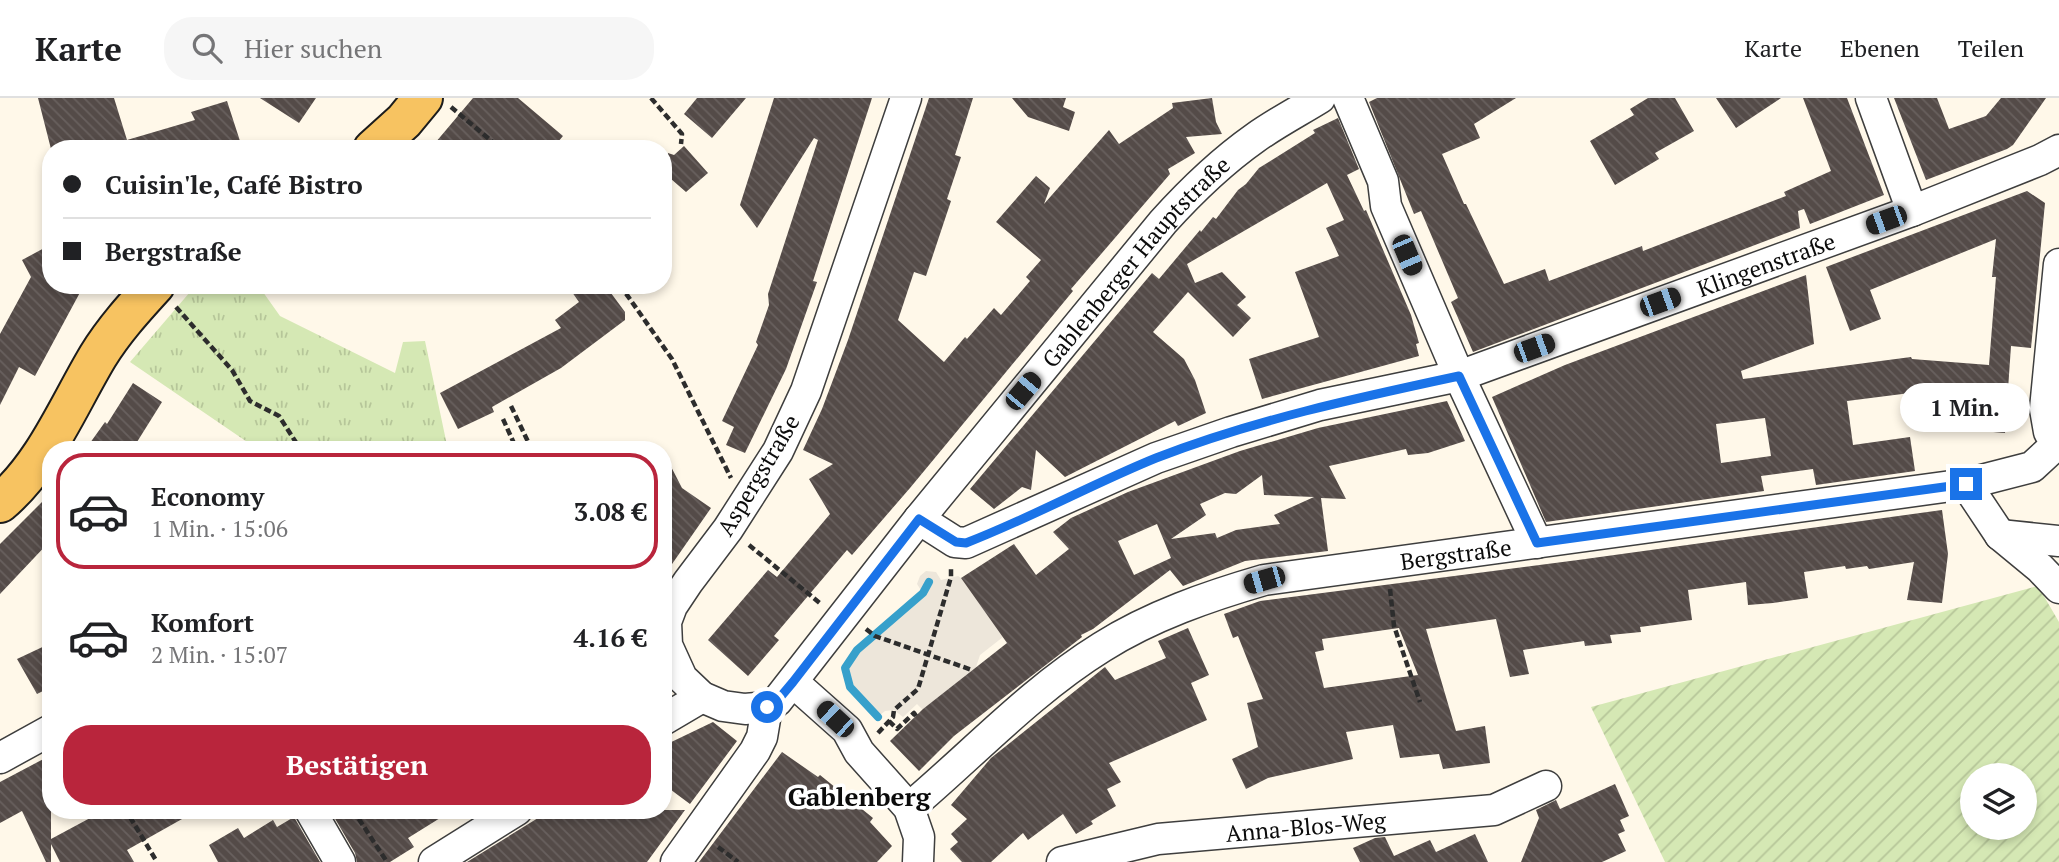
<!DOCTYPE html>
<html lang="de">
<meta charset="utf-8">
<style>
body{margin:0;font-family:"PT Serif",serif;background:#f6f6f6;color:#202124;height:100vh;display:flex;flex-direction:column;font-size:26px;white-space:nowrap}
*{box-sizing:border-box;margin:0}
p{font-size:23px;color:#757577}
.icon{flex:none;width:38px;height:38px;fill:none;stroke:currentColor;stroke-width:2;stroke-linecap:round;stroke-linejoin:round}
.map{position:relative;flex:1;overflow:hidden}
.sheet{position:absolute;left:42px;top:343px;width:630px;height:378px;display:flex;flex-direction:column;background:#fff;border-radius:28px;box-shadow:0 4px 10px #0003}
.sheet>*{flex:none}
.top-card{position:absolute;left:42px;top:42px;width:630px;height:154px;border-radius:28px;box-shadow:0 4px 10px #0003;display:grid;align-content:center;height:154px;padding:0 21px;background:#fff}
.tools{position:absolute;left:1960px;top:665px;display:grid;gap:14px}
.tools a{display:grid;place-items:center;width:77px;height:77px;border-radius:50%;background:#fff;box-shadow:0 4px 10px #0003;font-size:35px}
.end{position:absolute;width:32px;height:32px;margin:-16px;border:9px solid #1a73e8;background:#fff;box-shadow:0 0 0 4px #fff}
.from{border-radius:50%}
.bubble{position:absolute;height:49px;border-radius:24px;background:#fff;box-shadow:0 4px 10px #0003;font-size:23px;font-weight:600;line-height:49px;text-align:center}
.car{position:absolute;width:21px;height:42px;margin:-21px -10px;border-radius:9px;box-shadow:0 0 5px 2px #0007;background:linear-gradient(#222 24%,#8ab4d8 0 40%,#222 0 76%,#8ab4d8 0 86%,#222 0)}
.top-card b{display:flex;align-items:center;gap:24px;height:66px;font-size:26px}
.top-card b+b{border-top:2px solid #e0e0e0}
.top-card i{width:18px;height:18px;background:#202124}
ul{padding:12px 0 0;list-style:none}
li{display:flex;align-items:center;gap:21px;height:116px;margin:0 14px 10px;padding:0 7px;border:4px solid transparent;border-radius:28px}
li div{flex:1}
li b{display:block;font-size:26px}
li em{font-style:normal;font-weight:600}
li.selected{border-color:#b9253c}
li>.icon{width:63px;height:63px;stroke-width:1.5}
.cta{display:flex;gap:14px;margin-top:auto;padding:14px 21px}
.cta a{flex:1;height:80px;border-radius:28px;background:#b9253c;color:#fff;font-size:28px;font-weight:600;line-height:80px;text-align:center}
header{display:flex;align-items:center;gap:42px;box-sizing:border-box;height:98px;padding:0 35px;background:#fff;border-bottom:2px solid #e0e0e0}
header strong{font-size:33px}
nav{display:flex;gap:38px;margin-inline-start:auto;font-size:24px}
.search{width:490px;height:63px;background:#f6f6f6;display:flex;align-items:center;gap:18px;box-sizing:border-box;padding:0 24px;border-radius:28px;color:#757577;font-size:26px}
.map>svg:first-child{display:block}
.park{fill:url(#park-tufts)}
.garden{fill:url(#garden-furrows);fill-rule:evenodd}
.plaza{fill:#ede6da}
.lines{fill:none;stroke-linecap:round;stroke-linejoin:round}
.stream{stroke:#37a0cb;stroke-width:8}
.building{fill:url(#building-back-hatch);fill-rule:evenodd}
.minor-casing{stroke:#3e3e3e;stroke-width:33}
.major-casing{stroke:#1c1c1c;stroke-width:42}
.path{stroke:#2d2d2d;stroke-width:4.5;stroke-dasharray:7 3.5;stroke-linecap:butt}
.minor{stroke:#fff;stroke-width:30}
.major{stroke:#f7c361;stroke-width:38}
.route{stroke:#1a73e8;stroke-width:9}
.labels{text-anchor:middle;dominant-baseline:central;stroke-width:7;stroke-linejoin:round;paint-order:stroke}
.street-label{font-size:23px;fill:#0b0b0b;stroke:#fff}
.quarter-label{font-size:26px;font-weight:bold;fill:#0b0b0b;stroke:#fff}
</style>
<header>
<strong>Karte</strong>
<div class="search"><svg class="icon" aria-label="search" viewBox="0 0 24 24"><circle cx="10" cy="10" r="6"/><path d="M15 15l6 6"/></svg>Hier suchen</div>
<nav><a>Karte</a><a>Ebenen</a><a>Teilen</a></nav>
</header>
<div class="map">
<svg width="2059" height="764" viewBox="0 0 2059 764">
<defs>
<pattern id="park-tufts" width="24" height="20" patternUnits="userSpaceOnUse" patternTransform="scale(1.75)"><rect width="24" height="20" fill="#d5e8b4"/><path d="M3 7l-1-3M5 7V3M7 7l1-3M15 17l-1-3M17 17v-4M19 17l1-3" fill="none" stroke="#b6c699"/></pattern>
<pattern id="garden-furrows" width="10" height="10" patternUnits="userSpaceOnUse" patternTransform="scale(1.75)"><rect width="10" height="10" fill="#d5e8b4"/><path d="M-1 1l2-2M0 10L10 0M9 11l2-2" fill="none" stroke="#b6c699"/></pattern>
<pattern id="building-back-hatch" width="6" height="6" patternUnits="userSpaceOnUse" patternTransform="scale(1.75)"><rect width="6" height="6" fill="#544b48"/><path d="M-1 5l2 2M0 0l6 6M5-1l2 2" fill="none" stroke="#68605e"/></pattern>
</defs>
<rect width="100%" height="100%" fill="#fff8e9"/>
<!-- park -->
<path class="park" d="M196 187H258L280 218 395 275 403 244 425 243 448 352H259L130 264Z"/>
<!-- garden -->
<path class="garden" d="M2038 488 2059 524V764H1665L1591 609ZM1972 677H2025V730H1972Z"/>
<!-- plaza -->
<path class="plaza" d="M926 473 936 474 941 482 958 478 961 480 1003 539 980 557 976 569 923 612 917 606 903 619 894 612 885 613 880 617 849 584 847 572 851 562 875 538 924 497 917 486 920 478Z"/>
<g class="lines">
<!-- stream -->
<path class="stream" d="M878 619 850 589 845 570 857 552 923 495 929 484"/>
</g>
<!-- building -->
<path class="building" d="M38 0H114L127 42 195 22 191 14 227 3 240 43 226 51H51Z
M260 0H316L299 25Z
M473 0H518L563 38 552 51H430Z
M697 0H746L712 40 684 16Z
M774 0H872L813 183 817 184 786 271 745 355 726 347 734 329 722 323 758 247 756 244 769 207 768 196 818 42 814 40 757 130 740 107Z
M929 0H973L955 57 961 59 947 101 951 103 926 178 914 174 898 222 944 264 965 239 967 241 994 210 1001 217 1030 183 1026 179 1041 162 996 124 1036 78 1050 90 1044 106 1109 32 1119 46 1173 10 1172 5 1212 0 1216 24 1222 36 1186 39 1195 55 1168 71 1170 76 1071 191 1073 193 910 390 852 457 847 452 774 538 779 542 748 578 708 542 768 472 777 479 830 416 809 381 833 366 803 352 822 311 848 242Z
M1012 0H1066L1063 9 1075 14 1069 33 1028 19Z
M1377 0H1516L1474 26 1480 40 1442 56 1464 106H1466L1504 186 1545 171 1549 183 1642 148 1643 153 1786 98 1784 94 1831 73 1803 0H1847L1884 97 1810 126 1804 111 1798 113 1800 130 1473 254 1451 204 1458 200 1421 113 1414 116 1369 4Z
M1648 0H1675L1694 33 1655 55 1659 61 1615 87 1590 43 1634 17 1630 11Z
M1716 0H1781L1736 30Z
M1894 0H1937L1949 31 1986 18 2001 0H2046L2013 47 2007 51 1926 82Z
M1338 20 1359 71 1347 77 1364 113 1366 112 1411 217 1419 245 1416 246 1419 258 1262 301 1249 261 1319 239 1295 174 1339 158 1326 130 1344 122 1327 85 1187 166 1195 185 1222 174 1246 199 1237 207 1251 220 1233 239 1188 194 1153 234 1184 261 1195 282 1206 315 1178 328 1175 323 1065 379 1036 352 1031 392 1022 389 994 411 970 391 1152 175 1159 181 1200 132 1201 134 1213 119 1216 121 1238 92 1246 86 1259 70 1315 35 1313 32Z
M684 48 708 75 686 94 663 74V66L667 63 668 55 674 57Z
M2027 93 2045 105 2031 250 2011 248 2005 335 1969 332 1972 290 1917 286 1918 294 1847 303 1853 347 1910 339 1915 373 1816 387 1813 371 1761 378 1764 393 1546 424 1492 299 1565 267 1806 177 1814 246 1741 273 1743 281 1911 259 1912 261 1989 267 1996 179H1992L1996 141 1870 192 1881 221 1850 233 1826 169ZM1765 320 1771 358 1721 365 1716 326Z
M51 143V187H84L35 278 19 269 0 307V236L31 179 22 162 48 148Z
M567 187H605L625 214V222L561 270 492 309 494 314 458 331 440 295 561 230 555 222 579 204Z
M133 285 162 304 132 352H85L105 324 107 326Z
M1447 303 1465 343 1428 355 1408 357 1406 351 1329 368 1346 401 1321 400 1328 453 1245 463 1183 488 1170 472 1093 531 1081 537 1082 539 954 638 919 673 890 643 923 611 1007 545 961 480 1014 446 1036 477 1069 451 1053 434 1071 420 1128 394 1240 353 1318 330ZM1262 377 1264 397 1314 399 1274 417 1280 426 1236 432 1217 440 1215 435 1171 441 1206 417 1200 406 1225 395 1236 396ZM1157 426 1171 460 1134 477 1118 443Z
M663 353 682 390 711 410 663 479Z
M51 395V442L0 496V446Z
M1942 412 1948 456 1942 505 1907 502 1914 464 1869 471 1867 468 1846 471 1845 468 1804 474 1808 500 1773 505 1748 507 1746 484 1688 492 1692 522 1640 529 1641 534 1610 537 1612 545 1585 548 1584 543 1523 552 1529 576 1510 579 1496 521 1426 531 1456 633 1485 628 1490 665 1443 671 1439 656 1400 660 1393 627 1346 634 1353 661 1268 680 1246 691 1232 661 1258 649 1247 605 1263 601 1238 538 1233 540 1224 516 1260 503 1578 462ZM1399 530 1418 577 1324 590 1315 554 1324 552 1322 541Z
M1188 530 1209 577 1191 585 1207 622 1109 665 1121 684 1107 691 1116 708 1091 723 1093 726 1076 736 1063 716 1028 742 1023 735 991 764H962L950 751 958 744 951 736 967 721 951 707 991 660 1105 569 1115 582 1166 560 1158 543Z
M51 545V589L37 596 17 561Z
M713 624 737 643 690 706 663 686V648Z
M782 654 818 679 820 677 873 720 870 724 892 748 877 764H699Z
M51 657V741L105 712H198L127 752 134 764H60L51 746V764H46L22 713 0 725V684Z
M1615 686 1629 718 1620 722 1625 733 1618 736 1626 753 1602 764H1521L1539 720 1536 712 1556 702 1560 711Z
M330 712H453L408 740 414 749 390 764H357L355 755Z
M551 712H685L647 764H467Z
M294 719 320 764H218L209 747 238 730 244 740 273 722 277 729Z
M1475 736 1488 764H1360L1353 750 1375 740 1385 739 1394 758 1430 742 1436 754Z"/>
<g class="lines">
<defs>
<g id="minor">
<path id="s1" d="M906 0 806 293 778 353 728 431 688 484 672 508 666 524 667 547 682 580 702 599 723 608 745 611 767 609 777 603 919 421 1163 124C1191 93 1221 64 1255 40 1276 25 1299 13 1320 0"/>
<path d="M1348 0 1383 83 1386 108 1459 278 1537 445"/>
<path d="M1871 0 1912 113"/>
<path d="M2057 346 2049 334 2045 311 2059 166"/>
<path d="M1966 386 2000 437 2040 470 2059 490"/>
<path id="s2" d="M919 421 955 444 966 445 1156 360 1231 334 1320 307 1459 278 1912 113 2040 62 2059 52"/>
<path d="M2000 437 2059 443"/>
<path d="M793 584 847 632 859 654 909 710 919 739 918 764"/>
<path d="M663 622 702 599"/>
<path d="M0 660 51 632"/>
<path id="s3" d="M909 710C973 656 1031 593 1102 549 1151 518 1209 498 1264 482L1966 386 2032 369 2057 346"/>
<path d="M310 712 340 764"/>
<path d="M434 764 517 712"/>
<path d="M676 764 755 653 762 639 767 609"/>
<path id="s4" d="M1062 764 1158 741 1494 712 1546 688"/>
</g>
<path id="major" d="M373 51 404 23 423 0
M0 405C45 367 68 308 98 258 114 232 134 210 155 187"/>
</defs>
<!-- minor casing -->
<use href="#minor" class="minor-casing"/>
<!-- major casing -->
<use href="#major" class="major-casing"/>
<!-- path -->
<path class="path" d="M651 0 682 36 681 46
M451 9 501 51
M620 187 672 261 731 380
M176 209 232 272 250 303 279 318 297 346 303 352
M511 308 532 352
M503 321 517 352
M339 352 360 346 394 352
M749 447 821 506
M1390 491 1394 528 1420 604
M866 531 875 538 972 572
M889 623 897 631 914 615 916 618
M878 635 893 619 894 612 918 591 951 479V470
M353 712 387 764
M130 719 157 764
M718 749 738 764"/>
<!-- minor -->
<use href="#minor" class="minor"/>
<!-- major -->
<use href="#major" class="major"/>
</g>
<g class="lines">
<!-- route -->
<path class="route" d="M767 609 777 603 793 584 919 421 956 444 966 445C1031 420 1092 386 1156 360 1254 322 1356 300 1459 278L1537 445 1966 386"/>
</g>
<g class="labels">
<!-- street labels -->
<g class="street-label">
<text stroke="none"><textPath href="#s1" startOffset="1314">Gablenberger Hauptstraße</textPath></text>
<text stroke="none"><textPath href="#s2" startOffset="903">Klingenstraße</textPath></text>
<text transform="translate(758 377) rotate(-59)">Aspergstraße</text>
<text stroke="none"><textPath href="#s3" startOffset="621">Bergstraße</textPath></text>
<text stroke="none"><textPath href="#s4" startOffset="247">Anna-Blos-Weg</textPath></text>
</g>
<!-- quarter labels -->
<g class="quarter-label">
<text x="859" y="698">Gablenberg</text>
</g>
</g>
</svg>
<div class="tools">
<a><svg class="icon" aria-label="layers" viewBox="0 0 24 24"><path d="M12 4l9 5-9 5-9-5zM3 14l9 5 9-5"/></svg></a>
</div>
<i class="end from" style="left:767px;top:609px"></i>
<i class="end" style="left:1966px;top:386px"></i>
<div class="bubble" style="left:1900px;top:285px;width:130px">1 Min.</div>
<i class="car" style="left:1886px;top:122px;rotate:250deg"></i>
<i class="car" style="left:1407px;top:157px;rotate:157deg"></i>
<i class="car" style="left:1660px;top:204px;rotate:70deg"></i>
<i class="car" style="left:1534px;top:250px;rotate:70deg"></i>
<i class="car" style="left:1023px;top:293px;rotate:40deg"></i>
<i class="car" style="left:1264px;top:482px;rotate:254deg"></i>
<i class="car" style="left:835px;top:621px;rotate:313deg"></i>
<div class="top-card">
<b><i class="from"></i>Cuisin'le, Café Bistro</b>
<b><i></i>Bergstraße</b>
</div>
<section class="sheet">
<ul>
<li class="selected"><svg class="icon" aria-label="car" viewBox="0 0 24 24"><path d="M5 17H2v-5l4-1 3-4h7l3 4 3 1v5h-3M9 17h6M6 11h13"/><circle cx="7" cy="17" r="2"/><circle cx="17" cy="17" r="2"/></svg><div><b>Economy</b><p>1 Min. · 15:06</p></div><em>3.08 €</em></li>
<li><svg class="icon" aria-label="car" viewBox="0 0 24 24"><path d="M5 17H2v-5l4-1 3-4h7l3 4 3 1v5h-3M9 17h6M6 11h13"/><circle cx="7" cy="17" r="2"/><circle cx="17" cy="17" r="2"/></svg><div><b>Komfort</b><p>2 Min. · 15:07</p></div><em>4.16 €</em></li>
</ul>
<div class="cta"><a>Bestätigen</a></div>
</section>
</div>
